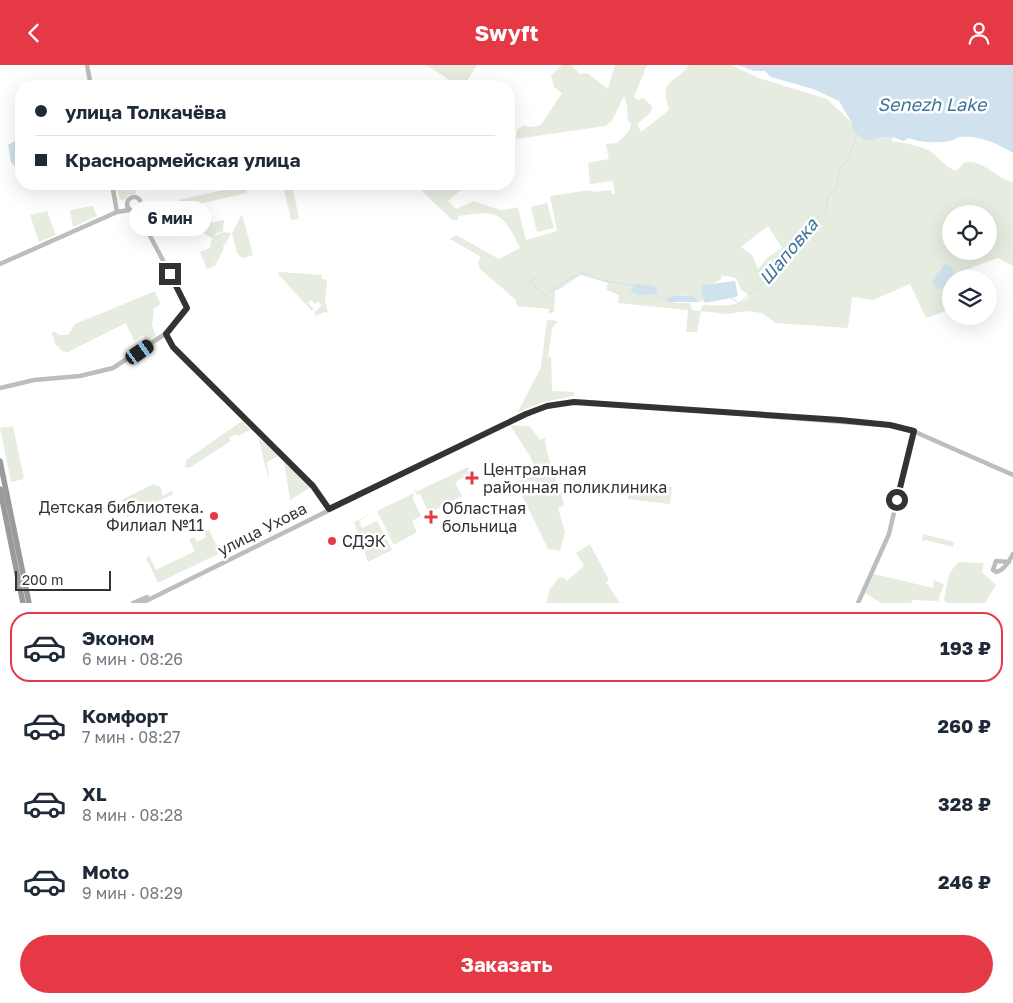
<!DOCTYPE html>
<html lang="ru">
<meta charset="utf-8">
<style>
body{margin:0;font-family:"Golos Text",sans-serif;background:#f6f6f7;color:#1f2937;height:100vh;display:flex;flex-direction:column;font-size:19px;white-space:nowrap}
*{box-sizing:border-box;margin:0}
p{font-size:16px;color:#747a83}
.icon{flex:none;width:28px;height:28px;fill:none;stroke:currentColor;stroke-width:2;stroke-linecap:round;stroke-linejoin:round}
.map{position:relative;height:538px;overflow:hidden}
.sheet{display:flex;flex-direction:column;background:#fff;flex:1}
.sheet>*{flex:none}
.hud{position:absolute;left:15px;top:15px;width:500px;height:110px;border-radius:20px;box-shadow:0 5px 20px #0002;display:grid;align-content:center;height:110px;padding:0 20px;background:#fff}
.controls{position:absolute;left:942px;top:140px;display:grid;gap:10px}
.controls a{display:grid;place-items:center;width:55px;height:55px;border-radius:50%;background:#fff;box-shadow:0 5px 20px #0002;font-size:25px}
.scale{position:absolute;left:15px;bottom:12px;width:96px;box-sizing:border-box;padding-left:5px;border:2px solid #333;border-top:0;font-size:14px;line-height:18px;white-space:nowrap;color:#333;-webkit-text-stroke:4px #fff;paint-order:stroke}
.end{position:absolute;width:22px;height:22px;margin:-11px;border:6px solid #333;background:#fff;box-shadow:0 0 0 2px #fff}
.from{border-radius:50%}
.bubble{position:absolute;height:35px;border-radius:18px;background:#fff;box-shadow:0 5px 20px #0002;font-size:16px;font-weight:700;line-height:35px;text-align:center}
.car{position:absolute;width:15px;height:30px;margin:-15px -8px;border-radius:6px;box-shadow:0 0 4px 1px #0007;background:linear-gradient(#222 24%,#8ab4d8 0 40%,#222 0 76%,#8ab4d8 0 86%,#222 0)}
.hud b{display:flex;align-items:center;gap:18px;height:48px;font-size:19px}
.hud b+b{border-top:1px solid #e0e1e3}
.hud i{width:12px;height:12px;background:#1f2937}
ul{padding:9px 0 0;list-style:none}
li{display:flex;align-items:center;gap:15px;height:70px;margin:0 10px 8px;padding:0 10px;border:2px solid transparent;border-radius:20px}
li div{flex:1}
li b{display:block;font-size:19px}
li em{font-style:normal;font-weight:700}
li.selected{border-color:#e63946}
li>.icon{width:45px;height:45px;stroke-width:1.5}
.primary-button{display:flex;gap:10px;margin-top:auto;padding:10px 20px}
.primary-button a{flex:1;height:58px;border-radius:30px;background:#e63946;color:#fff;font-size:20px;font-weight:700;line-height:58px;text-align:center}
header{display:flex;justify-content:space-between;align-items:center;height:65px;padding:0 20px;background:#e63946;color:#fff;font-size:22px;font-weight:700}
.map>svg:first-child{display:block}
.green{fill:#e6ecdf;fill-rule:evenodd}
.water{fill:#cfe2ee}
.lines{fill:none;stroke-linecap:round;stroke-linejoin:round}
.stream{stroke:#cfe2ee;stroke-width:1}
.secondary{stroke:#bdbdbd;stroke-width:4.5}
.highway{stroke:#9a9a9a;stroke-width:5.5}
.route{stroke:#333;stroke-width:6}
.poi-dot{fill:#e63946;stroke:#fff;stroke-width:2}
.labels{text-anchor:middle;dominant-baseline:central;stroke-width:5;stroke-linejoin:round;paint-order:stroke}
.poi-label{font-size:16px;fill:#333;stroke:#fff;text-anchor:start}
.street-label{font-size:16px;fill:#333;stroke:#fff}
.water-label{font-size:18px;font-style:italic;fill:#3f7597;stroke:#fff}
</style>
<header><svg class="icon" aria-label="back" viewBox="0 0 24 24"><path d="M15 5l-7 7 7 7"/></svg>Swyft<svg class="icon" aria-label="person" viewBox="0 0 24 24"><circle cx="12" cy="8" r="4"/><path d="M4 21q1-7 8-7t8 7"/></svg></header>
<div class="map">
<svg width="1013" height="538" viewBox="0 0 1013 538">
<rect width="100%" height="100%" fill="#fff"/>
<!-- green -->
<path class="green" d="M426 0H477L464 21H459Z
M562 0H571L580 9 587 8 608 24 615 0H647L634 32 638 35 643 33 652 41 651 47 637 59 641 67 669 45C659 12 673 21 689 0H731L759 13 827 34 852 58 876 73 893 72 892 76C905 78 920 80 931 87 940 93 945 102 956 106L965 97C985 95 994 113 1013 117V201L998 193 956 208 955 214H951V244L926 253 910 219 873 235 852 232 848 263 776 258 762 248 746 246 727 249 701 246 697 267H686L688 245 618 238 619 230 606 225 608 218 581 210C572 215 565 222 555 226L554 246 548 249 549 244 517 241 516 235 480 204 478 197 481 192 450 174 456 170 499 194 520 183C502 146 498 145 458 151V155H452L415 119H462L465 121 448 136 456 144 474 136 500 145 518 143 526 175 557 166 550 131 590 125 594 127 611 125 612 129H615L613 116 590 119 588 98 609 94 606 79 617 78 630 65 631 58 628 56C627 46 628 40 624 31L612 56 605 61 516 74 517 65 524 60 530 62 541 60 562 28 554 22 551 10ZM951 149H989V186H951ZM768 161 782 183 768 192 758 204 752 190 741 182ZM721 210 736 213 741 225 750 231C739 243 718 240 703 240L700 246 692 245 690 238H675L669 232C679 228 692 228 699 237L706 235 701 226 703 221 714 218 721 214Z
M115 119H161L135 124 136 129 128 130 123 136 120 134Z
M292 119 299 154 291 155 283 120Z
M245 120 247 128 181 143 179 135Z
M547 138 554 163 537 167 531 142Z
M93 141 97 151 73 162 70 145Z
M47 146 56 170 39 177 30 150Z
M242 149 253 190 242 193 237 188 232 168Z
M224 155 223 167 217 168 213 172 224 167 231 168 226 179 223 180 224 183 221 189 215 186 221 190 216 199 209 184 216 200 207 204 200 187 210 183 212 174 220 178 193 162 213 157 215 162 214 157Z
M279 207 322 210 321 214 327 215 325 235 328 248 325 247 315 251V247L322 240 318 236 315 239 311 235 308 238 313 243 312 246 278 209Z
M153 227H155L161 239 154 243 152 260 156 271 147 277 143 270 134 276 126 258 68 287 62 286 56 280 52 269 53 266 60 270H68L75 259Z
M547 255 558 256 552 263 548 293 551 291 552 326 574 327V331L543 337 518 347 541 302Z
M242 356 250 365 238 371 236 369 229 373 231 376 189 403 185 402 186 395Z
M510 360 530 361 540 375 545 373C546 395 560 419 564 440L558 443 565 467 560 486 548 484 516 418 536 405C531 389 519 376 510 360Z
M13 361 24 414 11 417 0 363Z
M260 374 278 391 267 397 269 415 259 376Z
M284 396 311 422 290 435Z
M468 402 471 409 455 417 462 431 429 448 420 429 417 430 414 424 418 426Z
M629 418 672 422 670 439 628 434Z
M153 419 161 422 162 431 172 426 173 429 127 452 126 450 128 448 121 441 123 434Z
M411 426 415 431 412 432 421 451 412 456 417 467 394 480 377 446 412 429Z
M373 448 359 456 362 463 377 456 392 485 368 497 354 457Z
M209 465 220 488 158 518 146 493 149 491 156 505 195 486 189 474 194 472 197 477 206 472 204 467Z
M923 469 954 477 953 482 926 475 922 477Z
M590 479 609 515 606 517 620 538H547L549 526 558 513 563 512 567 516 584 501 576 488Z
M958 497 984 498 982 507 996 520 985 538H947L944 535 949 509Z
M874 509 933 523 934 515 944 519 938 536 912 535 911 538H881L865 528Z"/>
<!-- water -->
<path class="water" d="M738 0H1013V88C998 79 980 70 961 72 957 72 955 75 950 76 936 78 920 78 909 73L903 76 893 72 876 73 873 76 863 74 852 64V58L839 36 813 24 771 12 765 6H754Z
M15 76H21L20 102H15L11 97 8 80Z
M945 199 952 202 954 210 948 221 937 224 932 216Z
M735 216 738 230 736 232 705 238 701 226 703 220Z
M636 219 654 221 658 225C651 233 638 231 630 226Z
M678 230 693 231 699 237H667L668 232Z"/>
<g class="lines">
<!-- stream -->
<path class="stream" d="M536 214 529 216 545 230 572 212 583 208 602 215 634 221
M654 228 662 234H668
M731 233 739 238 768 214 780 197 789 189 809 158 821 150 826 145 828 131 837 122 839 105 848 95 857 69"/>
<!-- secondary -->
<path class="secondary" d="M87 0 91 21
M112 119 117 147
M127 139a7 7 0 1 1 14 0a7 7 0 1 1-14 0Z
M0 199 117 147 129 145
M165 269 173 282 185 295 313 421 329 444
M0 323 34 315 80 311 113 303 165 269 184 248 187 241 139 150V144
M1009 497 996 496 993 505 996 507C1004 506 1010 495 1013 489
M133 538 147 532
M142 538 499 361C528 348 554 336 586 337L896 361 913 366 1013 410
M858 538 889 469 913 366"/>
<!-- highway -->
<path class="highway" d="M0 396 29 538
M0 424 23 538"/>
</g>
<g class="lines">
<!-- route -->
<path class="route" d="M170 209 187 243 166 269 173 282 313 421 329 444 526 349 547 341 574 337 840 355 890 360 914 366 897 435"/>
</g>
<!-- markers -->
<g class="poi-dot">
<path d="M469.5 405.5h5v5h5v5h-5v5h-5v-5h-5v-5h5z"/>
<circle cx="214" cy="451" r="5"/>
<path d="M428.5 444.5h5v5h5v5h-5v5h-5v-5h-5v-5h5z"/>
<circle cx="332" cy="476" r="5"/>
</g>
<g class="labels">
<!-- poi labels -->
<g class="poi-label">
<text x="483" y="404">Центральная<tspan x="483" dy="18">районная поликлиника</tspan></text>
<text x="204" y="442" text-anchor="end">Детская библиотека.<tspan x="204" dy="18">Филиал №11</tspan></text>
<text x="442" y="443">Областная<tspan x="442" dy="18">больница</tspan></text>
<text x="342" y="476">СДЭК</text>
</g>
<!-- street labels -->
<g class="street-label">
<text transform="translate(262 464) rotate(-27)">улица Ухова</text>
</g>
<!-- water labels -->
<g class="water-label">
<text x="932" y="39">Senezh Lake</text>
<text transform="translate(788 186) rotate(-50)">Шаповка</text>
</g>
</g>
</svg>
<div class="controls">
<a><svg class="icon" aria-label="locate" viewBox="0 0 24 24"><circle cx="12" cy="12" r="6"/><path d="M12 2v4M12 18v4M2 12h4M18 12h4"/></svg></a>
<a><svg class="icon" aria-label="layers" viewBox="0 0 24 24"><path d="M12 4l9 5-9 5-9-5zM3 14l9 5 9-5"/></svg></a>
</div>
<div class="scale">200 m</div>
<i class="end from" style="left:897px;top:435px"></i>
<i class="end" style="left:170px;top:209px"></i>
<div class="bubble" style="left:129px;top:136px;width:82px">6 мин</div>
<i class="car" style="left:140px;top:287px;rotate:55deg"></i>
<div class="hud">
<b><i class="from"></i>улица Толкачёва</b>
<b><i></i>Красноармейская улица</b>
</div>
</div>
<section class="sheet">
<ul>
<li class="selected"><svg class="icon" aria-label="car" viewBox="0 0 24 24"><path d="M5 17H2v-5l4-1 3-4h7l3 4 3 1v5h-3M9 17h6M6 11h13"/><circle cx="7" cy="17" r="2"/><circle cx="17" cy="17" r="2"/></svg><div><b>Эконом</b><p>6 мин · 08:26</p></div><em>193 ₽</em></li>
<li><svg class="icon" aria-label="car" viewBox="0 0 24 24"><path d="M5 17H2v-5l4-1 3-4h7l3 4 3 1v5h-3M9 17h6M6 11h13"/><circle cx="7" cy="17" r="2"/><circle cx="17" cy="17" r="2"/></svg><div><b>Комфорт</b><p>7 мин · 08:27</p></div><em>260 ₽</em></li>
<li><svg class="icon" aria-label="car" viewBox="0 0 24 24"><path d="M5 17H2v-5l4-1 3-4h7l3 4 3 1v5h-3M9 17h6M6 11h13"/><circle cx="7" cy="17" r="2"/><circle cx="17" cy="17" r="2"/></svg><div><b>XL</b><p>8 мин · 08:28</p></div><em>328 ₽</em></li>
<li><svg class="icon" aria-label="car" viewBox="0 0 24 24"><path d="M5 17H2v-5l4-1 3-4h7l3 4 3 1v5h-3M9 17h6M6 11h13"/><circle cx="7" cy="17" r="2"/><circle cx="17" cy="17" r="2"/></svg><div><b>Moto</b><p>9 мин · 08:29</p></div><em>246 ₽</em></li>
</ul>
<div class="primary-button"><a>Заказать</a></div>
</section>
